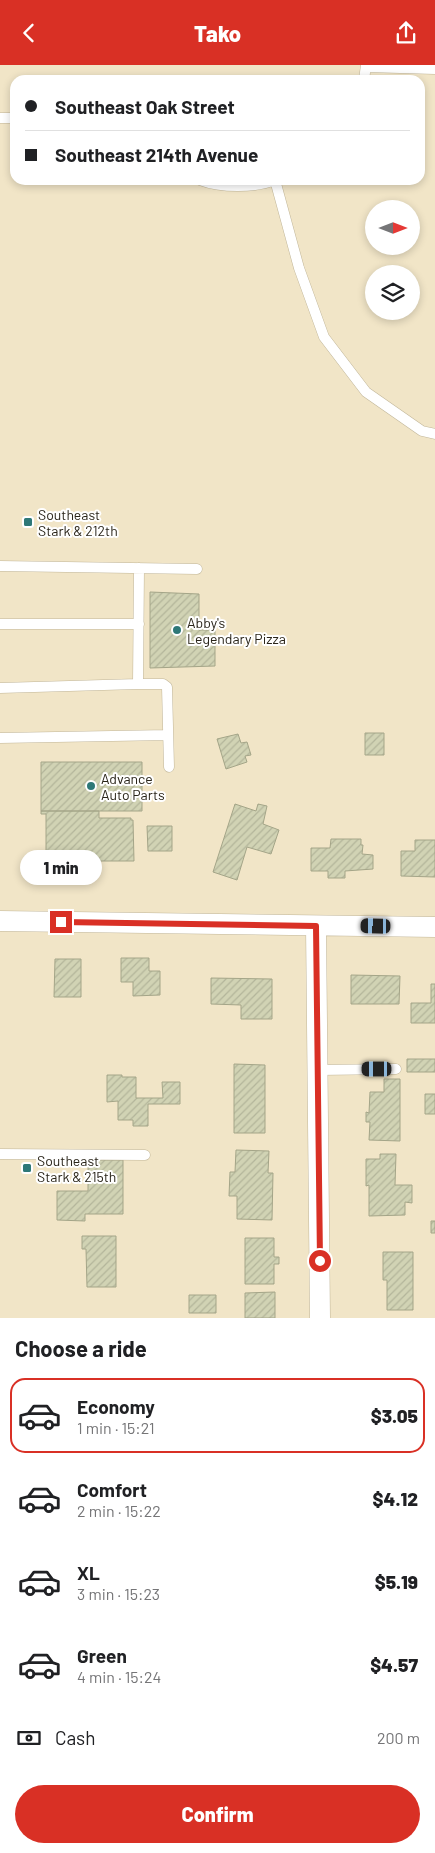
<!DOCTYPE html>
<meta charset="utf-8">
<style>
body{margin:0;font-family:Barlow,sans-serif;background:#f6f6f6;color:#202124;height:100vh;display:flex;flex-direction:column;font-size:19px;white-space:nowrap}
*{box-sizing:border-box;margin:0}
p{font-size:16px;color:#757577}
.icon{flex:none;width:28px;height:28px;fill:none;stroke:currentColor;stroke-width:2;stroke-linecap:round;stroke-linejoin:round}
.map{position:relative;height:1253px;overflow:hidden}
.drawer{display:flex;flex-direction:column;background:#fff;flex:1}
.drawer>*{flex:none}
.hud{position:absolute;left:10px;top:10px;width:415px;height:110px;border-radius:15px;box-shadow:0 2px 8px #0003;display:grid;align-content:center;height:110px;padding:0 15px;background:#fff}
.needle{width:32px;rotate:90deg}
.fabs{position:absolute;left:365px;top:135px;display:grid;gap:10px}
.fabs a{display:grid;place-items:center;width:55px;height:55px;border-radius:50%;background:#fff;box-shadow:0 2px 8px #0003;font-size:25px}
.end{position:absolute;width:22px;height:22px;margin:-11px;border:6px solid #d93025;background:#fff;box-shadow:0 0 0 2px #fff}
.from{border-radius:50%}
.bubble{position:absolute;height:35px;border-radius:18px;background:#fff;box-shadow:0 2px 8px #0003;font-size:16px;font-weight:800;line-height:35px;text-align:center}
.car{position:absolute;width:15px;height:30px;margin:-15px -8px;border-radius:6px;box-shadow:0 0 4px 1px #0007;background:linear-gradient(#222 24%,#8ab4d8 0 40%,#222 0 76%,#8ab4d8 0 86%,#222 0)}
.hud b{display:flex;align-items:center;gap:18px;height:48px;font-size:19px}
.hud b+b{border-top:1px solid #e0e0e0}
.hud i{width:12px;height:12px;background:#202124}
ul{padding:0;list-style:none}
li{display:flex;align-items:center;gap:15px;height:75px;margin:0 10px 8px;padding:0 5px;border:2px solid transparent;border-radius:15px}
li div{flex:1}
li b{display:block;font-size:19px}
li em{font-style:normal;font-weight:800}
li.selected{border-color:#d93025}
li>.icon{width:45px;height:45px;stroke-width:1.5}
h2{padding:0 15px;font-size:22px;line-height:60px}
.pay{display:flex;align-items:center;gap:12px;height:55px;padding:0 15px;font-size:19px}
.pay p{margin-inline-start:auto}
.button{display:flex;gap:10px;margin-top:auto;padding:10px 15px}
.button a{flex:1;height:58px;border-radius:30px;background:#d93025;color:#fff;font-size:20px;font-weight:800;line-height:58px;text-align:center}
header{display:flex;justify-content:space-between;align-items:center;height:65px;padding:0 15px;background:#d93025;color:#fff;font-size:22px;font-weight:800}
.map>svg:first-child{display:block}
.building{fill:url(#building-hatch);stroke:#a4a588}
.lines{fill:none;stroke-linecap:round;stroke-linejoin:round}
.service-casing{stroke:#c1b699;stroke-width:11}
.minor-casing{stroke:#c1b699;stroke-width:21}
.service{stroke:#fff;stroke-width:10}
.minor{stroke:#fff;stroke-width:20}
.route{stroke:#d93025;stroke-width:6}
.poi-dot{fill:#2e7877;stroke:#fff;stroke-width:2}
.labels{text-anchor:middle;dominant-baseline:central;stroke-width:4;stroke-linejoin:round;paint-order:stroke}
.poi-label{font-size:14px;fill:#292419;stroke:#fff;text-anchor:start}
</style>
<header><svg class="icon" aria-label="back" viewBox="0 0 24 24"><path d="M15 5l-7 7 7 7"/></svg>Tako<svg class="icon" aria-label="share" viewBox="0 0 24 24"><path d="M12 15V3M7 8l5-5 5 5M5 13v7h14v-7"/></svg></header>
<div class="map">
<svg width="435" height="1253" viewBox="0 0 435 1253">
<defs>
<pattern id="building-hatch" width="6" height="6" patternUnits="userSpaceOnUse" patternTransform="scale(1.25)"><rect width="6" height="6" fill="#d1d3b4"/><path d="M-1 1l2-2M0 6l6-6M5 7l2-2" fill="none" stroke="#b3b59a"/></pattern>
</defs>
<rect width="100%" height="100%" fill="#f1e5c7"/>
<!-- building -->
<path class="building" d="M150 527 199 529V565H215V601L150 603Z
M365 668H384V690H365Z
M238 669 241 678 247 677 251 690 245 691 247 697 226 704 217 674Z
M41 697H142V746H41Z
M235 739 256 746 258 739 267 741 263 759 279 765 271 789 247 782 237 815 213 807Z
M41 746H99V753H131V755H133L134 796H87V811H46V749H41Z
M147 761H172V786H148Z
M331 774H361V780H363L362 789 373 790V804L345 806V813H328V806H311V783H330Z
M415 775H435V812L401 811V786H415Z
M121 893H149V906H160V930L133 931V917H121Z
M55 894H81V932H54Z
M351 910 400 911 399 939H351Z
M211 913 272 914V954H241V940L211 939Z
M431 919H435V958H411V938H431Z
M407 994H435V1007H407Z
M234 999 265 1000V1068H234Z
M107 1010H122V1012H136V1033H163L162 1017H180V1039H148V1061H133V1055H118V1036L107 1037Z
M384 1014H400V1076L369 1075 370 1057H366V1047L369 1048 370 1027H384Z
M425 1029H435V1049H425Z
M236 1085 269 1086 268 1108H273L272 1155 237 1154V1131H229L230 1107H235Z
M380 1089H396L395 1120H412V1138L405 1137V1150L369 1151V1120L366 1121V1094H380Z
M88 1095H123V1149H85V1156L57 1155V1126H88Z
M431 1156H435V1168H431Z
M82 1171H116V1222H87L86 1184H82Z
M245 1173H274V1192H279V1199H274V1219H245Z
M383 1187H413V1245H387V1215H383Z
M275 1227V1253H245V1228Z
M189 1230H216V1248H189Z"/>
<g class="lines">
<defs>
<path id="service" d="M366 2 435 4
M364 15 366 0
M0 53H15
M200 115C221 123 255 123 275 115
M275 115 299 203 324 272 366 327 422 366 435 369
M0 501 197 504
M0 559H139
M138 619H163L167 622 169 702
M0 623 138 619 139 503
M0 673 168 670
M318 1005 396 1004
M0 1089 145 1090"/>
<path id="minor" d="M0 856 435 862
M316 861 320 1253"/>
</defs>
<!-- service casing -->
<use href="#service" class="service-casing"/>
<!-- minor casing -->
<use href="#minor" class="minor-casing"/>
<!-- service -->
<use href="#service" class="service"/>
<!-- minor -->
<use href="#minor" class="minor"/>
</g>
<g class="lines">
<!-- route -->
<path class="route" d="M61 857 316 861 320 1196"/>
</g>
<!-- markers -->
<g class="poi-dot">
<rect x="23" y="452" width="10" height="10" rx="2.5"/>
<circle cx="177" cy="565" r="5"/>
<circle cx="91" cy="721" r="5"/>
<rect x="22" y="1098" width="10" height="10" rx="2.5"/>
</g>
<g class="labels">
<!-- poi labels -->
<g class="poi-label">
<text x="38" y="449">Southeast<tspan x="38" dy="16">Stark &amp; 212th</tspan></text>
<text x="187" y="557">Abby's<tspan x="187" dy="16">Legendary Pizza</tspan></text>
<text x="101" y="713">Advance<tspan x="101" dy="16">Auto Parts</tspan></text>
<text x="37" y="1095">Southeast<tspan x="37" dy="16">Stark &amp; 215th</tspan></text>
</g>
</g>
</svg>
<div class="fabs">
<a><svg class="needle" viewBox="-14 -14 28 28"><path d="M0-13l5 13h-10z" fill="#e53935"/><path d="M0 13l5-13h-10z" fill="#757577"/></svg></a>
<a><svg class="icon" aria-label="layers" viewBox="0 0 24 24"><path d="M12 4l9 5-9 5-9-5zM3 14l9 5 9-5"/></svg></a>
</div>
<i class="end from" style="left:320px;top:1196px"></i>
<i class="end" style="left:61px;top:857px"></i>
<div class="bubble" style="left:20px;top:785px;width:82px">1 min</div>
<i class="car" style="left:376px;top:861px;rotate:271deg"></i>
<i class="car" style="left:377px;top:1004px;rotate:270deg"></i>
<div class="hud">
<b><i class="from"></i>Southeast Oak Street</b>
<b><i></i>Southeast 214th Avenue</b>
</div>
</div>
<section class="drawer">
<h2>Choose a ride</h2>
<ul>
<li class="selected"><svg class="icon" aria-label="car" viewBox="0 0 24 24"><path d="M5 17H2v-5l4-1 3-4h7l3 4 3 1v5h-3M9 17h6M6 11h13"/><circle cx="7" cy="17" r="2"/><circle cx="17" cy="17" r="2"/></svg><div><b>Economy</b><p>1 min · 15:21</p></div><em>$3.05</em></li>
<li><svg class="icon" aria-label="car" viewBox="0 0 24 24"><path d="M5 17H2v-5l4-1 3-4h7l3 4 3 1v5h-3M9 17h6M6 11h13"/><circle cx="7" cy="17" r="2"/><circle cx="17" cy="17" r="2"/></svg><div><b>Comfort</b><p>2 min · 15:22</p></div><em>$4.12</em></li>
<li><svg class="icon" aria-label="car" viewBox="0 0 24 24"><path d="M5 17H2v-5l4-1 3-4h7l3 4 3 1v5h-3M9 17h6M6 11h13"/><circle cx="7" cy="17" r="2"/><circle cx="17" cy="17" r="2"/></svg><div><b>XL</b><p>3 min · 15:23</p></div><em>$5.19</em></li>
<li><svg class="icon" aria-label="car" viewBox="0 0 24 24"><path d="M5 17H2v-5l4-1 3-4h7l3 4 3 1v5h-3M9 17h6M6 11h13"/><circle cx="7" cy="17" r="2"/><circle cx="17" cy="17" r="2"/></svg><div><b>Green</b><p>4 min · 15:24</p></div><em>$4.57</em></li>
</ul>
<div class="pay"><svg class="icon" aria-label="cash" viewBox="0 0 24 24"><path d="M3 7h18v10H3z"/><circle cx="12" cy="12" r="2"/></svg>Cash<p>200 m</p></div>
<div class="button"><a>Confirm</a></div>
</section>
